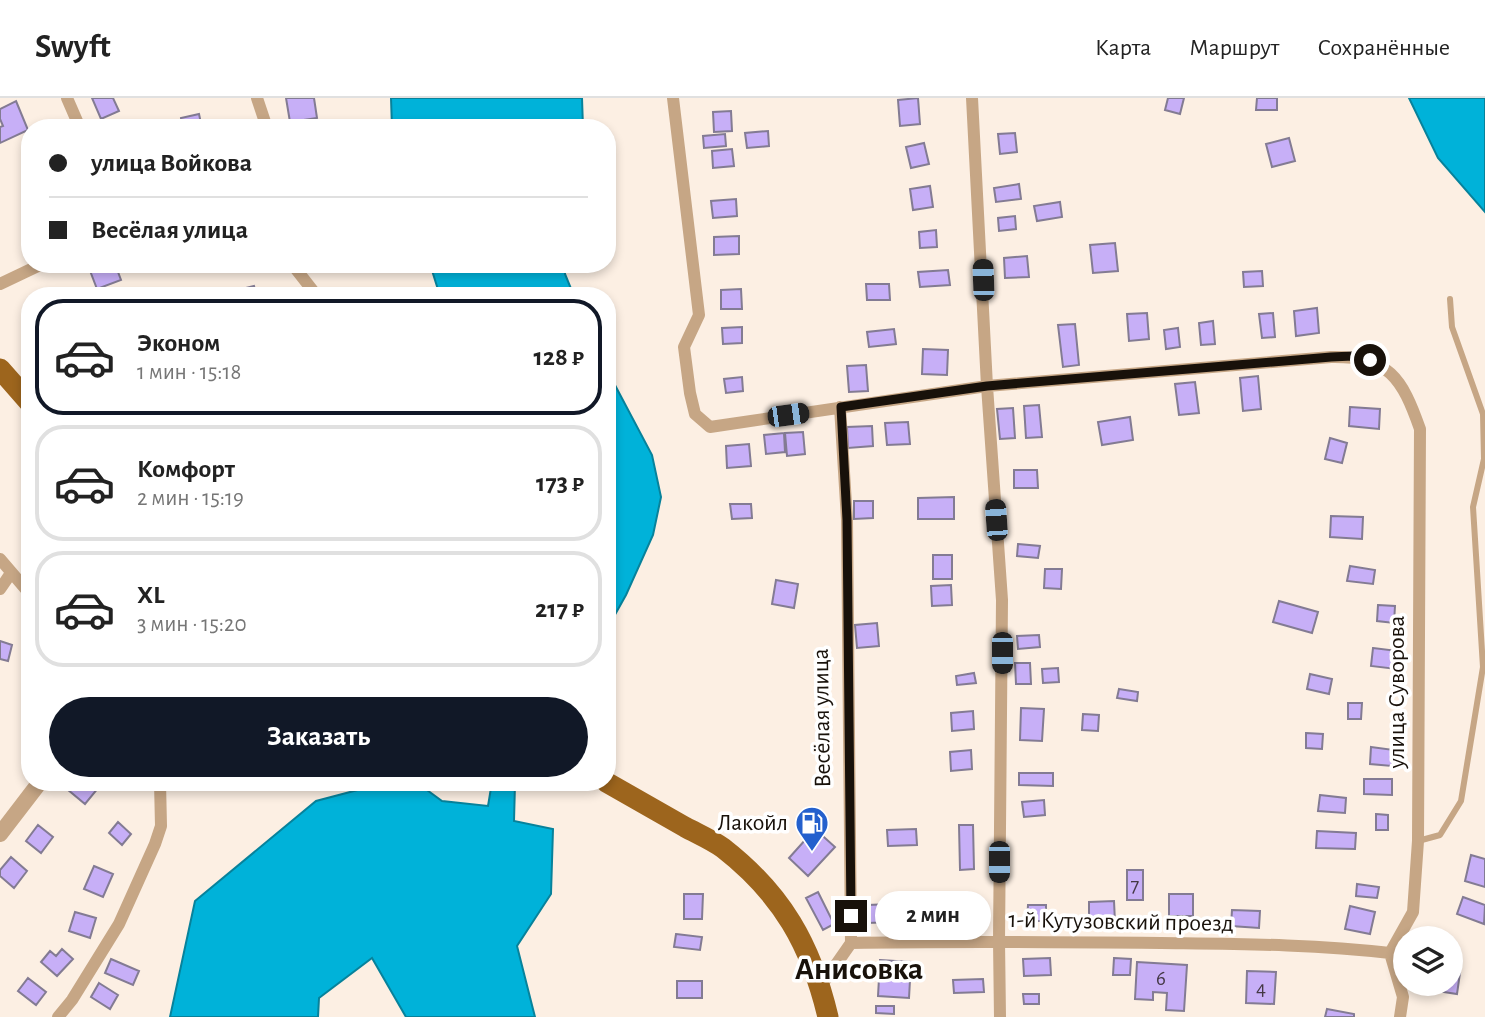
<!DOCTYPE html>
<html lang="ru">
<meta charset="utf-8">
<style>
body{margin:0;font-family:"Alegreya Sans",sans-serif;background:#f6f6f6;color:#222;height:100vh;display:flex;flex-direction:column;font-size:26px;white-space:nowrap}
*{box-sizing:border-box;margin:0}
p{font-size:23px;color:#767676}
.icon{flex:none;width:38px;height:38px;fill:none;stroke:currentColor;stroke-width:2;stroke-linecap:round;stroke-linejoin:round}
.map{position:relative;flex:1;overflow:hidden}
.panel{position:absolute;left:21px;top:189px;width:595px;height:504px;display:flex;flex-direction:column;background:#fff;border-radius:28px;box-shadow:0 4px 10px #0003}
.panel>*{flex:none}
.banner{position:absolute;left:21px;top:21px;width:595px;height:154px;border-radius:28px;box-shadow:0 4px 10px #0003;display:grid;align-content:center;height:154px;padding:0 28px;background:#fff}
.buttons{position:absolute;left:1393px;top:828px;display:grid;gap:14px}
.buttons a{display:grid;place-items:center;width:70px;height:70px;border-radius:50%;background:#fff;box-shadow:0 4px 10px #0003;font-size:35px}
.end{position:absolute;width:32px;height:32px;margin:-16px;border:9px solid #18110a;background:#fff;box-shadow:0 0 0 4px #fff}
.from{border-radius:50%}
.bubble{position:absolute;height:49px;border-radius:24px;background:#fff;box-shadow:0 4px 10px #0003;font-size:23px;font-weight:700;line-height:49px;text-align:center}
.car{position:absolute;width:21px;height:42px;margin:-21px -10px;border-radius:9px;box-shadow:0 0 5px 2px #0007;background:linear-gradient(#222 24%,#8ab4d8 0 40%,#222 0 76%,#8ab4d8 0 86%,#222 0)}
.banner b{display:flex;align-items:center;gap:24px;height:66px;font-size:26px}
.banner b+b{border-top:2px solid #e0e0e0}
.banner i{width:18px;height:18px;background:#222}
ul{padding:12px 0 0;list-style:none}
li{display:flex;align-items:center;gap:21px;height:116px;margin:0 14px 10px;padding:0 14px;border:4px solid #e0e0e0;border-radius:28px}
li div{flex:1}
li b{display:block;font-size:26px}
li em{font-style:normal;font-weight:700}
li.current{border-color:#111827}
li>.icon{width:63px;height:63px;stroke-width:1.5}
.primary-button{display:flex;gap:14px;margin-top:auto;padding:14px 28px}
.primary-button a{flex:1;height:80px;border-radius:42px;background:#111827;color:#fff;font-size:28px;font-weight:700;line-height:80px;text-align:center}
header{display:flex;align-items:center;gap:42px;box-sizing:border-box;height:98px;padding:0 35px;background:#fff;border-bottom:2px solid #e0e0e0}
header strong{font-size:33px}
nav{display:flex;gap:38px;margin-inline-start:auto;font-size:24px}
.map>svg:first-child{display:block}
.water{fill:#00b2d9;stroke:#07829b;stroke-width:2}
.building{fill:#c7aff7;stroke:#837b93;stroke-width:2}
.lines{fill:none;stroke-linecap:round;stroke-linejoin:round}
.service{stroke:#c6a685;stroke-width:6}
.minor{stroke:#c6a685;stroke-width:12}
.tertiary{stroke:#c6a685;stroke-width:16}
.primary{stroke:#9d651d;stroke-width:21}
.route{stroke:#18110a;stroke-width:9}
.labels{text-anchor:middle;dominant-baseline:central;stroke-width:7;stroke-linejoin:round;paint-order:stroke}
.number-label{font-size:21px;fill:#443845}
.street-label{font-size:24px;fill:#18110a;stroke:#fff}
.poi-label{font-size:24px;fill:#18110a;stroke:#fff;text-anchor:end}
.district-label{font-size:32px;font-weight:bold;fill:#18110a;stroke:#fff}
</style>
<header>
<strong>Swyft</strong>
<nav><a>Карта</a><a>Маршрут</a><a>Сохранённые</a></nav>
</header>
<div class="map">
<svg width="1485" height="919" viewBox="0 0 1485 919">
<rect width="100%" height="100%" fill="#fcefe3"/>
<!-- water -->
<path class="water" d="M391 0H582L583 30H392Z
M1409 0H1485V114L1438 60Z
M430 166H565V176L574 198H440Z
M607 272 652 357 661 399 653 437 626 497 607 531Z
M388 684H416L442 703 488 708 492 684H513L515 686 514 723 553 731 551 796 517 848 535 919H406L372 860 319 900 318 919H170L195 803 316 703Z"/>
<!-- building -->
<path class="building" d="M92 0H113L119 13 101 21Z
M286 0H314L317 20 290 24Z
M918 0 920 26 900 28 898 2Z
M1168 0H1184L1180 16 1165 12Z
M1257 0H1277V12H1256Z
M16 3 28 32 0 45V29L3 28 0 21V11Z
M731 13 732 33 714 34 713 14Z
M199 16 202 30H182L181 20Z
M768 33 769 48 747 50 745 35Z
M1015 35 1017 54 1000 56 998 36Z
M725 36 726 48 704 50 703 38Z
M1289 40 1295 63 1272 69 1266 46Z
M924 45 929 66 911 70 906 49Z
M732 51 734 68 713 70 712 53Z
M1019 86 1021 101 996 104 994 90Z
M930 88 933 109 913 112 910 91Z
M736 101 737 118 713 120 711 103Z
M1060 104 1062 119 1037 123 1034 108Z
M1015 118 1016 131 999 133 998 120Z
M936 132 937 149 920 150 919 134Z
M739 138V156L714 157V139Z
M1115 145 1118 173 1093 175 1090 147Z
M1027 158 1029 179 1005 180 1004 160Z
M97 166H115L121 182 97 191 89 170Z
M948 172 950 187 920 189 918 174Z
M1262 173 1263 188 1244 189 1243 174Z
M866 186H889L890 202H867Z
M254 188 257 198H240L238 192Z
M741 191 742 211H721V192Z
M1317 210 1319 235 1296 238 1294 213Z
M1147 215 1149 241 1129 243 1127 216Z
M1273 215 1275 239 1262 240 1259 216Z
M1213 223 1215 246 1201 247 1199 225Z
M1075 226 1079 267 1063 269 1058 227Z
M742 229V245L723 246 722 230Z
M1178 230 1180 249 1166 251 1164 232Z
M894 231 896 246 869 249 867 234Z
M923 251 948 252 947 277 922 276Z
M866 267 868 293 849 294 847 268Z
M1258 278 1261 311 1243 313 1240 280Z
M742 279 743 293 726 295 724 281Z
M1195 284 1199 315 1179 317 1175 286Z
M1039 307 1042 339 1026 340 1024 308Z
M1350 309 1380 311 1379 331 1349 328Z
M1013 310 1015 340 1000 341 997 311Z
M1130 319 1133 342 1102 347 1098 324Z
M908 324 910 346 887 347 885 325Z
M872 328 873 348 848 350 847 329Z
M803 334 805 356 787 358 785 335Z
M784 335 785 354 766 356 764 337Z
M1330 340 1347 345 1342 365 1325 361Z
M749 346 751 368 727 370 726 348Z
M1014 372H1037L1038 390H1014Z
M954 399V421H918V400Z
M854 403H873V420L854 421Z
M730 406H751L752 420 732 421Z
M1331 418 1363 419 1362 441 1330 439Z
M1018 446 1040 448 1038 460 1017 458Z
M933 457H952V481H933Z
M1350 468 1375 472 1373 486 1347 483Z
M1045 471H1062L1061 491 1044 490Z
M776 482 798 486 794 510 772 506Z
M951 487 952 507 932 508 931 488Z
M1279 503 1318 514 1312 535 1273 524Z
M1378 507 1395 508 1394 525 1377 523Z
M877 525 879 548 857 550 855 527Z
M1039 537 1040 549 1018 551 1017 538Z
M0 543 12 547 8 563 0 561Z
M1373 550 1398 553 1396 571 1371 568Z
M1015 565H1030L1031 586H1016Z
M1058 570 1059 584 1043 585 1042 571Z
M974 575 976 585 957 587 956 578Z
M1310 576 1332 581 1329 596 1307 591Z
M1119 591 1138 594 1137 603 1117 600Z
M1348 605H1362L1361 621H1348Z
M1021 610 1044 611 1042 643 1020 642Z
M973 613 974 631 952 633 951 615Z
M1083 616 1099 617 1098 633 1082 632Z
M1306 635 1323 636 1322 651 1306 650Z
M1371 649 1394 652 1392 668 1370 666Z
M971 652 972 671 951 673 950 654Z
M1019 675H1053V688L1019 687Z
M1364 681H1392V697L1364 696Z
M72 684H93L99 689 85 706 67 691Z
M1320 697 1346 700 1345 715 1318 713Z
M1044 702 1045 717 1024 719 1022 704Z
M1376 716 1388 717V732H1376Z
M118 724 131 736 122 747 109 735Z
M38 727 53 739 41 755 26 743Z
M959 727H973L974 771 960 772Z
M815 731 835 749 808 778 789 760Z
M916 731 917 747 888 748 887 732Z
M1317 733 1356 735 1355 751 1316 750Z
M1471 757 1485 761V789L1465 783Z
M11 759 27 773 14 790 0 778V772Z
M94 768 113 776 103 799 84 791Z
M1127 772H1143V802H1127Z
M1357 786 1379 789 1377 800 1356 798Z
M818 794 834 826 823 832 806 800Z
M684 796H703L702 821H684Z
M1169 796H1193V818H1169Z
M954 798 975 799 974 818 953 817Z
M1463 799 1485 807 1484 826 1457 816Z
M1114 803 1115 824 1089 825V804Z
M891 806 892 824 868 825V807Z
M1028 807H1046V823H1027Z
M1350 808 1375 814 1370 836 1345 831Z
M1232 812 1260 813 1259 830 1231 828Z
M75 814 96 820 90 840 69 833Z
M676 836 702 839 700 852 674 849Z
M62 851 73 861 57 878 41 864 50 853 56 858Z
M1050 860 1051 877 1024 878 1023 861Z
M1114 860 1131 861 1130 877H1113Z
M111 861 139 873 133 887 105 875Z
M880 862 911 864 909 900 878 898Z
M1137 864 1187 867 1184 913 1166 912 1167 895 1153 894V902L1135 901Z
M1247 873 1276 874 1274 906 1246 905Z
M1451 874 1460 875 1457 896 1437 893 1438 886H1451Z
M28 880 46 894 36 907 18 893Z
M983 881 984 894 954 895 953 882Z
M677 883H702V900H677Z
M99 885 118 897 110 911 91 899Z
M1023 896H1039V906H1024Z
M876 908H894V916L876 915Z
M1327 911 1354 916V919H1325Z"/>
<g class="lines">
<!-- service -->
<path class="service" d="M1418 743 1440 737 1461 703 1483 569 1473 409 1484 361 1483 316 1452 229 1450 201"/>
<!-- minor -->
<path class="minor" d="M67 0 80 30
M257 0 267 30
M673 0 699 217 684 249 690 295 695 316 710 329 987 288 1331 259C1389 258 1402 280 1420 331L1418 743 1413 814 1390 855 1403 899 1400 919
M972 0 987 288 1002 502 999 843 1000 919
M292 166 317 198
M0 186 42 166
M0 461 30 496
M0 491 11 475
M851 845C954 843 1058 844 1161 845 1238 846 1314 846 1390 855
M821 888 851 845 847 422 840 309
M58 919 72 902 119 826 155 746 161 728 160 684"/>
<!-- tertiary -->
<path class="tertiary" d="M0 736 40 684"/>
<!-- primary -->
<path class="primary" d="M0 271 30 305
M606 684C632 699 659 714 685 729 698 736 712 742 723 750 782 796 811 847 828 919"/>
</g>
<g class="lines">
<!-- route -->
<path class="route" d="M851 818 847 422 841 309 987 288 1331 259 1353 258 1370 262"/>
</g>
<!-- icons -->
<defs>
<symbol id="fuel-pin" viewBox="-11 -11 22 30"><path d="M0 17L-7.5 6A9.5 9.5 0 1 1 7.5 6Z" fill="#2460cd" stroke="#fff"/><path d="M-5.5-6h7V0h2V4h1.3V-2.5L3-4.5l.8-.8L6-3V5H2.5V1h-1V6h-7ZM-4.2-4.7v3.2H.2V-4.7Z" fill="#fff"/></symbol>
</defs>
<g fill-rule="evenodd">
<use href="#fuel-pin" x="793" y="706" width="38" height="52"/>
</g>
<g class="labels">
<!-- number labels -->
<g class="number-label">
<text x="1135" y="787">7</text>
<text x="1161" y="880">6</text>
<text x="1261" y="890">4</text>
</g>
<!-- street labels -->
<g class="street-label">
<text transform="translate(1397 594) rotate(-90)">улица Суворова</text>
<text transform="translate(822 620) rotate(-91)">Весёлая улица</text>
<text transform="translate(1121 824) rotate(1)">1-й Кутузовский проезд</text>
</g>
<!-- poi labels -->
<g class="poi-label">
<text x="788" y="725">Лакойл</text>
</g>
<!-- district labels -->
<g class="district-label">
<text x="859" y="871">Анисовка</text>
</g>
</g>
</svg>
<div class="buttons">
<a><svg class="icon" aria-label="layers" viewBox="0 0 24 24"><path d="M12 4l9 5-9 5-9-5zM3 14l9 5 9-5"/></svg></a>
</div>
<i class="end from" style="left:1370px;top:262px"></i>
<i class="end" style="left:851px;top:818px"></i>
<div class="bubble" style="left:875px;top:793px;width:116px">2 мин</div>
<i class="car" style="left:983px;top:182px;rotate:358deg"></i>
<i class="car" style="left:788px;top:317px;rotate:82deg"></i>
<i class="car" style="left:996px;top:422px;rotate:356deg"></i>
<i class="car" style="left:1002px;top:555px;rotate:180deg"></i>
<i class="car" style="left:999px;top:764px;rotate:180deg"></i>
<div class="banner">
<b><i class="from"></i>улица Войкова</b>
<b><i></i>Весёлая улица</b>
</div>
<section class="panel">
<ul>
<li class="current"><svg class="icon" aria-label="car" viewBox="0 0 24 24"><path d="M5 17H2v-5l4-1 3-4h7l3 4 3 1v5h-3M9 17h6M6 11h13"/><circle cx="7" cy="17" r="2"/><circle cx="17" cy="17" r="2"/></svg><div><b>Эконом</b><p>1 мин · 15:18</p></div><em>128 ₽</em></li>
<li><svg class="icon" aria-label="car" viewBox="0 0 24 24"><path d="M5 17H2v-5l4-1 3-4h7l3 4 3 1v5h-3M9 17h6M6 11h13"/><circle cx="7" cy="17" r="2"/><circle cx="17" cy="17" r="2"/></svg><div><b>Комфорт</b><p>2 мин · 15:19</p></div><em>173 ₽</em></li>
<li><svg class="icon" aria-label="car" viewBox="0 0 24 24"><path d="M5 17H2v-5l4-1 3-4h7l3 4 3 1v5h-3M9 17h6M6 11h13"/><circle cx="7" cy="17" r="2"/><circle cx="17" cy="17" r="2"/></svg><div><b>XL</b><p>3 мин · 15:20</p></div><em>217 ₽</em></li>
</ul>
<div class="primary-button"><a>Заказать</a></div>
</section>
</div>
